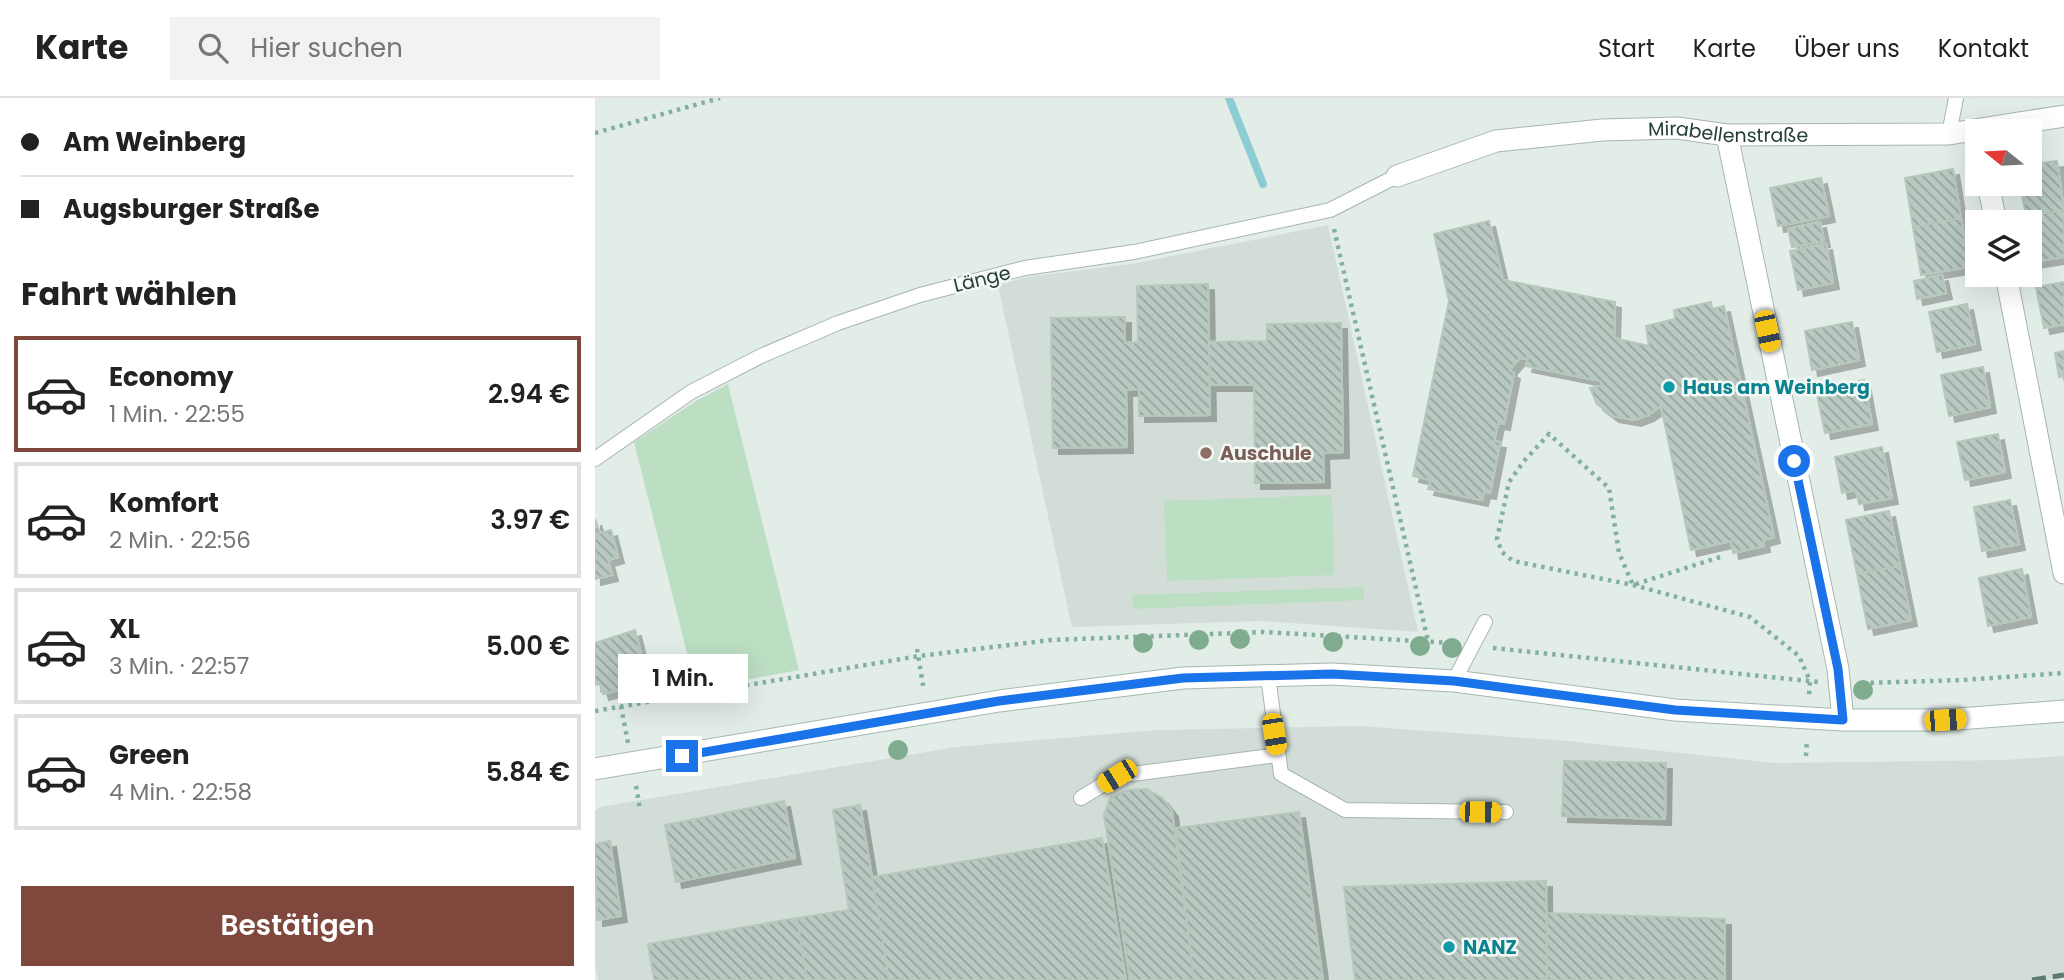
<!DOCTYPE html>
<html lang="de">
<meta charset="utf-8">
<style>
body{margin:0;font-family:Poppins,sans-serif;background:#f2f2f2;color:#222;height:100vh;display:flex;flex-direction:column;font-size:26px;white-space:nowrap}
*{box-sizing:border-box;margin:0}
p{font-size:23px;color:#767676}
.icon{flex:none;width:38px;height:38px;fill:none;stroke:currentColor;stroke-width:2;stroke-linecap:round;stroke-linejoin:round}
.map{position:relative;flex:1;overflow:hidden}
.drawer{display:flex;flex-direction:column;background:#fff;width:595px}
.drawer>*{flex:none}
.hud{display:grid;align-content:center;height:154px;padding:0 21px;background:#fff}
.needle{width:46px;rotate:288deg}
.fabs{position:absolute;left:1370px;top:21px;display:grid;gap:14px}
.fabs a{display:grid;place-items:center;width:77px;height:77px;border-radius:0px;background:#fff;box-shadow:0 7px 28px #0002;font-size:35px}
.end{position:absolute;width:32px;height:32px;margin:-16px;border:9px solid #1a73e8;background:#fff;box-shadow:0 0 0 4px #fff}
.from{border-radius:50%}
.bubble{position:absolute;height:49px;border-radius:0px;background:#fff;box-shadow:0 7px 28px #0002;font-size:23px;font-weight:600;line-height:49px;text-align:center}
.car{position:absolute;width:21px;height:42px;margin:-21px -10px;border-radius:9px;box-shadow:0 0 5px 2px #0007;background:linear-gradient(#f5c518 24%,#345 0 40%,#f5c518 0 76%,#345 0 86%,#f5c518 0)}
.hud b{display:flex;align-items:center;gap:24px;height:66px;font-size:26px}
.hud b+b{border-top:2px solid #e0e0e0}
.hud i{width:18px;height:18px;background:#222}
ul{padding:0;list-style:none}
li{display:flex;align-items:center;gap:21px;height:116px;margin:0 14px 10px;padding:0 7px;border:4px solid #e0e0e0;border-radius:0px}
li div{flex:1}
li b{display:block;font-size:26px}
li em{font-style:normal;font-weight:600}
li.selected{border-color:#80483d}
li>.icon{width:63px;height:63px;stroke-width:1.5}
h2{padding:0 21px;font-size:32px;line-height:84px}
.action{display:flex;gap:14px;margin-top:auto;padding:14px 21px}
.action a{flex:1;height:80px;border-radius:0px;background:#80483d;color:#fff;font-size:28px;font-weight:600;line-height:80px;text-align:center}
header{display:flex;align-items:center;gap:42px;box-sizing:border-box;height:98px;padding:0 35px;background:#fff;border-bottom:2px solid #e0e0e0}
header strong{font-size:33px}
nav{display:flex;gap:38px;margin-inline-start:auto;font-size:24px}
.search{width:490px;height:63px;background:#f2f2f2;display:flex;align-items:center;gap:18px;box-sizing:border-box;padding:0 24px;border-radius:0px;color:#767676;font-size:26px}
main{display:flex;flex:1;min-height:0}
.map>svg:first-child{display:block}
.built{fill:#d2ddd7}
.garden{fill:#bcdec3}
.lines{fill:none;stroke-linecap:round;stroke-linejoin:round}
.stream{stroke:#8cccd2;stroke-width:8}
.building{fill:url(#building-back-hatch);stroke:#b6c7be;stroke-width:2;filter:url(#shadow)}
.lane-casing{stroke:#a6b5af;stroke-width:16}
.street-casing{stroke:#a6b5af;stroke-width:23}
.secondary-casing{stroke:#a2b9af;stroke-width:23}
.path{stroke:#84b19f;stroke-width:4.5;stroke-dasharray:3.5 5;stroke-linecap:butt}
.lane{stroke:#fff;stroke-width:14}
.street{stroke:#fff;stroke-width:21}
.secondary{stroke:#fff;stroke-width:21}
.rail{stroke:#5d7a70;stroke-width:5;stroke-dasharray:14 7;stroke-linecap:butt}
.tree{fill:#7fac8e}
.route{stroke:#1a73e8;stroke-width:9}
.culture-dot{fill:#0f9aa8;stroke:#f4f9f6;stroke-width:2.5}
.education-dot{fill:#8d6e63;stroke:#f4f9f6;stroke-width:2.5}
.labels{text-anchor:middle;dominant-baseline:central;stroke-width:5;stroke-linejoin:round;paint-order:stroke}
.street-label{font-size:19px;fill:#233f35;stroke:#f4f9f6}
.culture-label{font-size:19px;font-weight:bold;fill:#0d838f;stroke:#f4f9f6;text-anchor:start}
.education-label{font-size:19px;font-weight:bold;fill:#785e54;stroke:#f4f9f6;text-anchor:start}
</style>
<header>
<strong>Karte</strong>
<div class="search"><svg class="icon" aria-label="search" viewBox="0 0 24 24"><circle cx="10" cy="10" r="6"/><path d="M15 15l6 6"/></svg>Hier suchen</div>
<nav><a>Start</a><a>Karte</a><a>Über uns</a><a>Kontakt</a></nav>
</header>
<main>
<section class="drawer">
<div class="hud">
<b><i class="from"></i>Am Weinberg</b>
<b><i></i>Augsburger Straße</b>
</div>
<h2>Fahrt wählen</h2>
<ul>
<li class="selected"><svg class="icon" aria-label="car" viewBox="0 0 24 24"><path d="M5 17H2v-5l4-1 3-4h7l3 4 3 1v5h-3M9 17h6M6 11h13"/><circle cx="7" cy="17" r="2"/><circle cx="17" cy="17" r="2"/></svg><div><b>Economy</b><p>1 Min. · 22:55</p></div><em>2.94 €</em></li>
<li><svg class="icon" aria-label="car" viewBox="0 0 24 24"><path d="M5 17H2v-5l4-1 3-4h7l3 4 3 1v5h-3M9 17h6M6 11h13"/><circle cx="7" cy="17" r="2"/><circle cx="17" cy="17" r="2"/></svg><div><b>Komfort</b><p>2 Min. · 22:56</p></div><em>3.97 €</em></li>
<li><svg class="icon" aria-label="car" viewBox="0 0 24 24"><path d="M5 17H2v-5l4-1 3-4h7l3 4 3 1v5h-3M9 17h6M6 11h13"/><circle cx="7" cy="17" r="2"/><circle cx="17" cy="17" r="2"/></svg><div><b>XL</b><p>3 Min. · 22:57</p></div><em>5.00 €</em></li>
<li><svg class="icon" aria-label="car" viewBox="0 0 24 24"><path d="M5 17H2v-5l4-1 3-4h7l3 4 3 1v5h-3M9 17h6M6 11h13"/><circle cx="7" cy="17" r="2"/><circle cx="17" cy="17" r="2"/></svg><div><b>Green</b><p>4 Min. · 22:58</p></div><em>5.84 €</em></li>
</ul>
<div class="action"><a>Bestätigen</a></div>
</section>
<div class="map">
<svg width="1469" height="882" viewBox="0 0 1469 882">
<defs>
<pattern id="building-back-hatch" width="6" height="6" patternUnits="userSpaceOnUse" patternTransform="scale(1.75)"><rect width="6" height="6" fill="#b9c8c1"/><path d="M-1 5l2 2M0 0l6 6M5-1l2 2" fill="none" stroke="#96a49e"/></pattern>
<filter id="shadow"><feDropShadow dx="6" dy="6" stdDeviation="0" flood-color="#0004"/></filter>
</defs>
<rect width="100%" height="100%" fill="#e3ede8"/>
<!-- built -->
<path class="built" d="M733 127 823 534 667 523 477 529 403 187 432 179 542 165Z
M763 628 973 643 1180 665 1409 662 1469 658V880L1451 882H3L0 865V713L5 709 361 649 563 632Z"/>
<!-- garden -->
<path class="garden" d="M133 286 204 572 101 591 39 344 101 303Z
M737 397 739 477 572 483 569 403Z
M769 489V502L538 511 537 497Z"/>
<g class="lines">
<!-- stream -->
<path class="stream" d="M634 0 668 86"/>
</g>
<!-- building -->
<path class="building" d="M1462 63 1469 112 1431 118 1425 86H1435V66Z
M1358 71 1366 120 1318 129 1310 80Z
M1226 80 1234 118 1183 128 1175 90Z
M1469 112V159L1438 164 1435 124H1432L1431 118Z
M1366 120 1374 169 1326 177 1318 129Z
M894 123 908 182 1020 204 1019 240 1054 248 1051 228 1080 221 1079 212 1116 204 1117 211 1129 208 1179 439 1168 442 1169 448 1138 455 1136 443 1096 452 1066 308 1053 317 1040 322 1018 318 1002 306 995 290 1007 288 1006 283 931 268 933 260 924 261 916 270 915 273 919 275 909 326 903 325 899 343 905 344 895 395 889 394 887 402 833 391 836 382 818 378 854 203 839 136Z
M1225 124 1229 143 1197 149 1193 131Z
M1231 146 1238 185 1203 192 1195 153Z
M1347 177 1351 195 1322 201 1319 183Z
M1469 184V226L1449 230 1441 189Z
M613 186 615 317 544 318V291L531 292 532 349 458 350 456 220 530 219V245L543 244 542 188Z
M1372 206 1380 246 1342 254 1334 214Z
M1257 224 1264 262 1217 272 1210 233Z
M746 225 748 354 728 355 729 384 660 385 659 287H615L614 244 672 243V226Z
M1469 253V278L1464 279 1460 255Z
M1388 269 1395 309 1354 318 1346 277Z
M1269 282 1277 326 1230 335 1221 292Z
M1403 336 1410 374 1370 382 1362 344Z
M1287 349 1297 400 1264 406 1261 392 1247 395 1240 359Z
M1415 402 1424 446 1387 453 1379 409Z
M1294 413 1305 468 1262 476 1251 422Z
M0 421 5 435 16 432 23 459 13 462 17 477 0 481Z
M1305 468 1316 522 1273 531 1262 476Z
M1427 471 1436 519 1393 528 1384 480Z
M40 532 53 584 8 596 5 586 0 587V545Z
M969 663 1071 665 1070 721 967 718Z
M552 691 567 700 577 713 599 882H535L509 717 515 700 533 692Z
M189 703 200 760 81 784 70 727Z
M265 707 294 882H212L202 820 254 812 238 712Z
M704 714 728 882H599L581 730Z
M507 740 531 882H294L277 779Z
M15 743 26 818 2 822 0 746Z
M951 783 952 882H760L749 789Z
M952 815 1130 821V882H952Z
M202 820 212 882H59L53 846Z"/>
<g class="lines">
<defs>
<path id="lane" d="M1354 36 1361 0
M0 361 96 294 166 258 243 225 325 197 430 170 539 154 735 112 802 78
M673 578 686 676 750 712 911 714
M859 583 890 524
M486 700 522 678 683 657"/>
<g id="street">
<path d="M1132 37 1243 571 1248 622"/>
<path id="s1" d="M802 78 901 43 1007 32 1082 30 1132 37 1354 36 1469 18"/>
<path d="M1393 86 1401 124"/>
<path d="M1411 177 1469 475"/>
</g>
<path id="secondary" d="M0 671 404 603 588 580 737 576 859 583 1080 612 1248 622H1350L1469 613"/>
</defs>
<!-- lane casing -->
<use href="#lane" class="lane-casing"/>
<!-- street casing -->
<use href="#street" class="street-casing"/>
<!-- secondary casing -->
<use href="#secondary" class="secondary-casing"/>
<!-- path -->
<path class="path" d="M0 35 125 0
M739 131 833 543
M1125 459 1038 487 1024 455 1014 390 954 336 929 363 914 384 902 441 907 454 918 463 1038 487 1155 519 1204 558 1215 583 1214 597
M898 550 1223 584
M322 551 329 593
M1267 585 1368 582 1469 575
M26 608 33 645
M0 613 324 558 456 542 669 534 858 545
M1211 658 1212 641
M41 688 45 711"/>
<!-- lane -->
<use href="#lane" class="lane"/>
<!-- street -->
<use href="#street" class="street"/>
<!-- secondary -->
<use href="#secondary" class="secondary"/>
<!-- rail -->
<path class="rail" d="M1437 882 1469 877"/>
</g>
<!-- trees -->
<g class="tree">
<circle cx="645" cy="541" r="10"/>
<circle cx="604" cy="542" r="10"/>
<circle cx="738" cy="544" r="10"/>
<circle cx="548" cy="545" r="10"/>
<circle cx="825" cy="548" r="10"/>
<circle cx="857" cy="550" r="10"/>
<circle cx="1268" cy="592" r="10"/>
<circle cx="303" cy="652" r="10"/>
</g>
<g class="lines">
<!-- route -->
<path class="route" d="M87 658 404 603 588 580 737 576 859 583 1080 612 1248 622 1243 571 1199 363"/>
</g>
<!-- markers -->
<g class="culture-dot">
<circle cx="1074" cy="289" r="7"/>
<circle cx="854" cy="849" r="7"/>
</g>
<circle class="education-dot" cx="611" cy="355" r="7"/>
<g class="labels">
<!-- street labels -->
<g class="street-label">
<text stroke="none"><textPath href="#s1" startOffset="338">Mirabellenstraße</textPath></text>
<text transform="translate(387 181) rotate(-14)">Länge</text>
</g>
<!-- culture labels -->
<g class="culture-label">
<text x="1088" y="289">Haus am Weinberg</text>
<text x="868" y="849">NANZ</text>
</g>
<!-- education labels -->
<g class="education-label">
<text x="625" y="355">Auschule</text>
</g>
</g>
</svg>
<div class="fabs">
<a><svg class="needle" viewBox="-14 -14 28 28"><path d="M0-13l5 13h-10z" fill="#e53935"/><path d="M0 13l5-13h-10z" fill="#767676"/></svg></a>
<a><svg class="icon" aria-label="layers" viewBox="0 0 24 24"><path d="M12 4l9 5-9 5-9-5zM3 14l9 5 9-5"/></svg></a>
</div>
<i class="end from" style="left:1199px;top:363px"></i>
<i class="end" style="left:87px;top:658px"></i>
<div class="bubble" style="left:23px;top:556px;width:130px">1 Min.</div>
<i class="car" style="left:1172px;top:233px;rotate:168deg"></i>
<i class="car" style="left:1350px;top:622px;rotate:86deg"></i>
<i class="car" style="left:679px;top:636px;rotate:171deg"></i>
<i class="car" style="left:522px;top:678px;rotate:238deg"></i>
<i class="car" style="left:885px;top:714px;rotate:91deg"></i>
</div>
</main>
